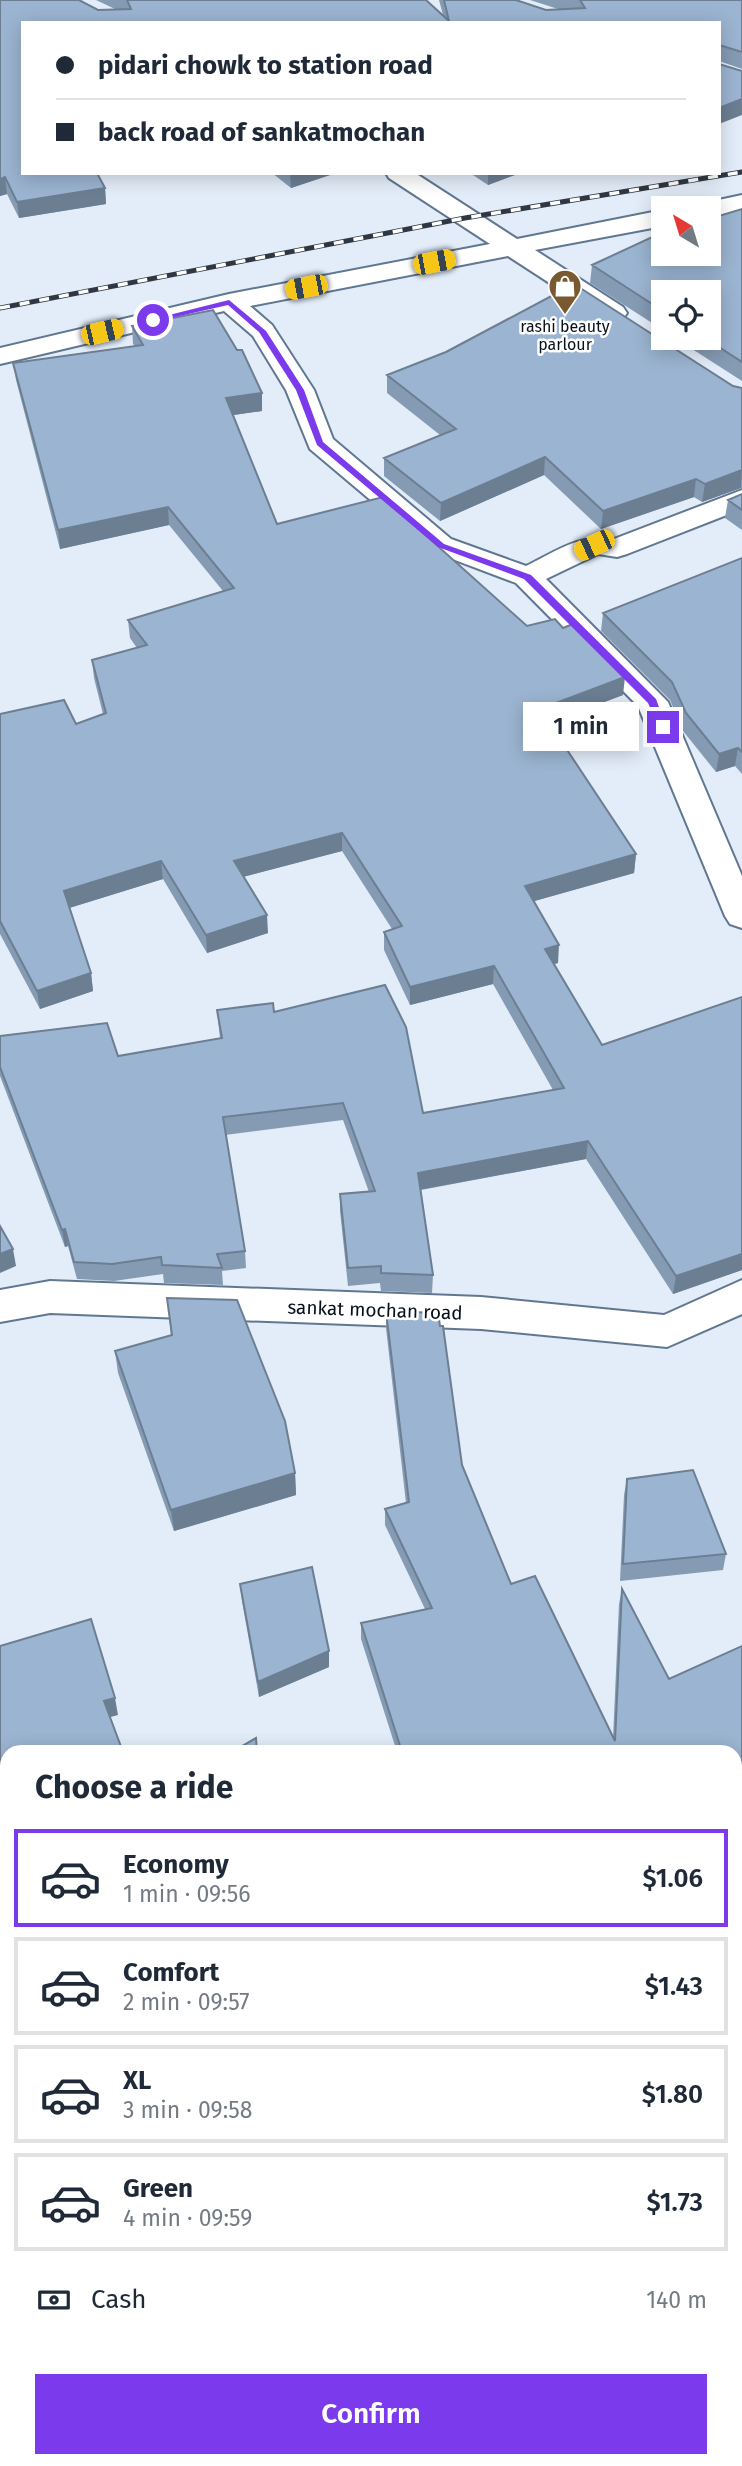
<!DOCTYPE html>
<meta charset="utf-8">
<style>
body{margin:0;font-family:"Fira Sans",sans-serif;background:#f2f2f3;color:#1f2937;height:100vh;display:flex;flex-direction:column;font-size:26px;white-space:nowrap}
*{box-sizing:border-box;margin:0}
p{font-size:23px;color:#747a83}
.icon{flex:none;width:38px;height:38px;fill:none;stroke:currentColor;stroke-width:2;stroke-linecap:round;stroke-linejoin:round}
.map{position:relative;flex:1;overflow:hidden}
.details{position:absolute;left:0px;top:1745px;width:742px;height:723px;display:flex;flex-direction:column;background:#fff;border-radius:21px 21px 0 0;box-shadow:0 4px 18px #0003}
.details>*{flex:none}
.top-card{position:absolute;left:21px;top:21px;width:700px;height:154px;border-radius:0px;box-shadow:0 4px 18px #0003;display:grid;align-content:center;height:154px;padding:0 35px;background:#fff}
.needle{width:46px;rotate:322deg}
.fabs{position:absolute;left:651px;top:196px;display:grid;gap:14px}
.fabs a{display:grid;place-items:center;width:70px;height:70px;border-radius:0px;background:#fff;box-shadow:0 4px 18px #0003;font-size:35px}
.end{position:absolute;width:32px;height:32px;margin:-16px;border:9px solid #7c3aed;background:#fff;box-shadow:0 0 0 4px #fff}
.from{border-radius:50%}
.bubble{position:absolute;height:49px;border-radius:0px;background:#fff;box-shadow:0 4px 18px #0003;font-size:23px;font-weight:600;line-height:49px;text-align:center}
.car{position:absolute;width:21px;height:42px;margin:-21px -10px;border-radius:9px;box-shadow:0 0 5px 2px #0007;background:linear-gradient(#f5c518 24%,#345 0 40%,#f5c518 0 76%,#345 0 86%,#f5c518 0)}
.top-card b{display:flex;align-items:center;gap:24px;height:66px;font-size:26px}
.top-card b+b{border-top:2px solid #e0e1e3}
.top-card i{width:18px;height:18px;background:#1f2937}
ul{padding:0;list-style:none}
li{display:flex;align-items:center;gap:21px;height:98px;margin:0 14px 10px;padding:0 21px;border:4px solid #e0e1e3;border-radius:0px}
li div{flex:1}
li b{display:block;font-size:26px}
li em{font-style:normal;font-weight:600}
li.on{border-color:#7c3aed}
li>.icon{width:63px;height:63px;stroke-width:1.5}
h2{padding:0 35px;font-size:32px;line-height:84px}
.pay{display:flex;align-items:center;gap:18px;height:77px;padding:0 35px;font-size:26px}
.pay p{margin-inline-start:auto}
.action{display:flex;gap:14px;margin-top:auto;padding:14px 35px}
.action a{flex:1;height:80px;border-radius:0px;background:#7c3aed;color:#fff;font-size:28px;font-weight:600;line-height:80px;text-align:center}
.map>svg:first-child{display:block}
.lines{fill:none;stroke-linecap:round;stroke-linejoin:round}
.minor-casing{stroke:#607791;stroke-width:4}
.minor{fill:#fff;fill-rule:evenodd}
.rail-casing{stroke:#2f3842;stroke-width:5}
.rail{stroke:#fff;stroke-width:3.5;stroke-dasharray:10;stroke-linecap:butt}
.wall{fill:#859bb4}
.shaded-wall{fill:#6c7e92}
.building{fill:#9bb4d1;stroke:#6c7e92;stroke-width:2}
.route{fill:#7c3aed}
.labels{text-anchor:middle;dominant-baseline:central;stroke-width:5;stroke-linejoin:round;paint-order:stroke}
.far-poi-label{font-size:16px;fill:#070f19;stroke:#fff}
.street-label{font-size:19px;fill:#070f19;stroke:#fff}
</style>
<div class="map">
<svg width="742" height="2466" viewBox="0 0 742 2466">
<rect width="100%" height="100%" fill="#e3edf9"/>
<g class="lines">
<defs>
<path id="minor" d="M386 173H415L517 239 663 210V226L535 250 623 307 627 313 623 319 614 321 605 319 508 256 250 306 272 325 314 390 333 439 451 539 526 566C557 551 579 534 614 539L742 490V509L627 554 617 557 598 554 546 579 668 702 742 876V928L730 924 725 916 638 706 516 583 431 551 310 449 286 390 253 336 224 311 0 364V348L229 294 490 244 389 178Z
M742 195V211L709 217V208H697L700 204Z
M742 1280V1314L667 1347 481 1329 50 1313 0 1322V1290L50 1281 481 1297 664 1315Z
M742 1891V1937L735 1940V1894Z
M7 1959V2005L0 2007V1961Z"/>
</defs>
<!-- minor casing -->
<use href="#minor" class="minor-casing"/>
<!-- minor -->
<use href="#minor" class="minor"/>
<defs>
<path id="rail" d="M0 308 465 218 742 172"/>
</defs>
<!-- rail casing -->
<use href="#rail" class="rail-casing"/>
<!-- rail -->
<use href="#rail" class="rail"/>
</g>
<!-- wall -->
<path class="wall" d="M0 0 98 10 115 9 96 0H426L443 15 439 0H516L546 10 558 9 530 0H742V69L719 61V23H23V173L105 188 106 204 19 218 7 194 0 196Z
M272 173H336L291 188Z
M470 173H520L488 185Z
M742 209V381L675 338H709L663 292V330L590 283 592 265 663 254Z
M132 326 262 411 233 415 277 524 527 626 563 628 623 695 549 723 636 854 634 873 534 901 558 963 554 964 602 1045 742 997V1270L673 1294 586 1159 421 1190 433 1275 432 1293 381 1291 380 1283 348 1286 340 1211V1194L369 1192 343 1120 225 1135 245 1251 246 1268 222 1271 223 1285 164 1283 163 1274 114 1281 77 1279 68 1246 65 1247 0 1076V1036L118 1056 220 1038 217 1010 274 1012 423 1113 553 1090 493 984 410 1005 384 950V932L392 929 342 851 243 877 268 933 207 953 163 879 69 908 91 973 93 991 40 1009 0 934V714L76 724 103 714 94 678 92 660 137 648 130 638 128 620 223 591 169 525 60 549 16 380 13 363 135 346 133 344Z
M387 375 733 386 742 388V488H741L702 502 694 497 601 529 544 475 440 521 384 476V458L440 435 387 393Z
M742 494V530L725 518 728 500Z
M742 558V774L735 766 716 772 683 731 670 700 601 631 603 613Z
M167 1298 295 1473 296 1495 174 1531 118 1373 115 1351 171 1335Z
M386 1311 462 1465 511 1584 613 1738 619 1604 622 1589 669 1679 742 1646V1889L736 1891 735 1752H397L361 1639V1623L425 1609 385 1525V1509L406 1503 386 1328Z
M627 1479 726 1554 723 1570 620 1581 624 1495Z
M240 1584 329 1651V1667L259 1697 242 1601Z
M336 2460H475L479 2466H338Z"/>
<!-- shaded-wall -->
<path class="shaded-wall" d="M742 99V115L719 124V108Z
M290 173H336L291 188Z
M488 173H520L488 185Z
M5 177 7 194 0 196V179Z
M105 188 106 204 19 218 17 202Z
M262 393V411L227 416 226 398Z
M545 457 544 475 440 521 441 503Z
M742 470 741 488 702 502 705 484Z
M696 479 694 497 601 529 603 511Z
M168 507 169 525 60 549 58 530Z
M625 677 623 695 538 727 540 709Z
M738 748 735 766 716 772 719 754Z
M342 833V851L235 879 234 861Z
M636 854 634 873 524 904 525 886Z
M161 861 163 879 66 909 64 891Z
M267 915 268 933 207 953 206 935Z
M559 945 558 963 543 967 545 949Z
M494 966 493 984 410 1005V987Z
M91 973 93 991 40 1009 37 991Z
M588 1141 586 1159 418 1190V1173Z
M65 1229 68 1246 65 1247 62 1230Z
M13 1249 16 1266 0 1273V1254Z
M742 1254V1270L673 1294 676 1276Z
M295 1473 296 1495 174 1531 171 1510Z
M329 1651V1667L259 1697 258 1682Z
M115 1698 118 1715 107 1718 104 1701Z
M742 1876V1889L736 1891 735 1893V1888L738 1878Z
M7 1882V1899L0 1901V1884Z
M742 2110V2120L735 2124V2114Z
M742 2236V2240L739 2246 735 2248V2239Z
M7 2296V2308L0 2311V2298Z"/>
<!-- building -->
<path class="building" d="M0 0H79L98 10 131 9 127 0H426L449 21 444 0H516L546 10 585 8 580 0H742V52L719 45V23H23V173H97L105 188 17 202 5 177 0 179Z
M719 64 742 71V99L719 108Z
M742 209V362L705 338H709V292H663V311L592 265 663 232V254H709V219Z
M574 284 733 386 742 388V470L705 484 696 479 603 511 545 457 441 503 384 458 456 429 387 375 446 352Z
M213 310 237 350H242L262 393 226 398 277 524 383 497 527 626 555 619 563 628 573 624 625 677 540 709 636 854 525 886 559 945 545 949 602 1045 742 997V1254L676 1276 588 1141 418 1173 433 1275 381 1273V1266L348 1268 340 1194 375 1191 343 1103 223 1117 245 1251 217 1254 222 1268 162 1265 161 1257 112 1264 74 1262 65 1229 62 1230 0 1067V1036L107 1023 118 1056 222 1038 217 1010 273 1003 274 1012 385 985 406 1027 423 1113 564 1088 494 966 410 987 384 932 402 926 342 833 234 861 267 915 206 935 161 861 64 891 91 973 37 991 0 921V714L64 700 76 724 106 713 92 660 147 645 128 620 234 588 168 507 58 530 13 363 143 345 132 326Z
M742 494V510L728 500Z
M742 558V752L738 748 719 754 686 713 672 682 603 613Z
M0 1226 13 1249 0 1254Z
M167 1298 237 1300 285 1421 295 1473 171 1510 115 1351 172 1335Z
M386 1311 438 1313 440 1326H443L462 1465 511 1584 535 1576 615 1741 622 1589 669 1679 742 1646V1876L738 1878 736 1889H735V1752H402L361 1623 432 1608 385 1509 409 1502Z
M693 1470 726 1554 623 1564 627 1479Z
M312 1567 329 1651 258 1682 240 1584Z
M91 1619 115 1698 104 1701 123 1752H7V1882L0 1884V1646Z
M256 1738 257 1752H232Z
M7 2032V2296L0 2298V2035Z
M735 2072 742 2083V2110L735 2114Z
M735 2219 742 2231V2236L735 2239Z
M75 2460H84L85 2466H62Z
M339 2460H475L479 2466H342Z
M637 2460H721L724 2466H628Z"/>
<!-- route -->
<path class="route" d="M229 300 266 331 304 390 323 442 444 544 531 575 656 699 667 729H660L648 703 524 579 438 547 317 445 296 390 259 332 228 305 153 322 149 320Z"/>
<!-- icons -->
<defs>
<symbol id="shop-pin" viewBox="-11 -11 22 30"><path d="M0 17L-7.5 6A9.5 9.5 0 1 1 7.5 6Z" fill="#79592f" stroke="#fff"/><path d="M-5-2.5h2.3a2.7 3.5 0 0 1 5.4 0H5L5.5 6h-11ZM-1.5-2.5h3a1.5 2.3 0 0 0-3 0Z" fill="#fff"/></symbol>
</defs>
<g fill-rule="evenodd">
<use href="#shop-pin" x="546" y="267" width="38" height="52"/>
</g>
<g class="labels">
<!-- far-poi labels -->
<g class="far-poi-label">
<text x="565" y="326">rashi beauty<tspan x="565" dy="18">parlour</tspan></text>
</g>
<!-- street labels -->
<g class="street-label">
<text transform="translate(375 1310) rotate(2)">sankat mochan road</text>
</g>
</g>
</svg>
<div class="fabs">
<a><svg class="needle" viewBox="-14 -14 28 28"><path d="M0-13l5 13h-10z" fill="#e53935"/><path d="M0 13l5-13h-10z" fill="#747a83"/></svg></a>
<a><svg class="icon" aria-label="locate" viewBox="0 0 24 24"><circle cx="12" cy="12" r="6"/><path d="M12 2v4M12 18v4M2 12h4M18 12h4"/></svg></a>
</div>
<i class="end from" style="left:153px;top:320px"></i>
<i class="end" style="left:663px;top:727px"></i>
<div class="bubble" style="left:523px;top:702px;width:116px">1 min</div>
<i class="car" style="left:434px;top:262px;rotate:79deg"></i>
<i class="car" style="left:306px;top:287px;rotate:259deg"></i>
<i class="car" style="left:102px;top:332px;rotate:77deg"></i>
<i class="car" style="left:594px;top:545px;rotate:245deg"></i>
<div class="top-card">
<b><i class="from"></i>pidari chowk to station road</b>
<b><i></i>back road of sankatmochan</b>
</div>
<section class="details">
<h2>Choose a ride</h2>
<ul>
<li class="on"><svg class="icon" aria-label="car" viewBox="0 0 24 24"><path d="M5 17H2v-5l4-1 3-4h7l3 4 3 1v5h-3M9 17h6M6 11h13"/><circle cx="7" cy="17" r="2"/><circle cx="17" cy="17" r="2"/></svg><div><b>Economy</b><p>1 min · 09:56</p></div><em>$1.06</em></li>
<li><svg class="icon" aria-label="car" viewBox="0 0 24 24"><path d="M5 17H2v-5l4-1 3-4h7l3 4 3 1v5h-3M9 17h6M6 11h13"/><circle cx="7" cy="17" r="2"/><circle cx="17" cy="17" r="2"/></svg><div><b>Comfort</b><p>2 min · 09:57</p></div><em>$1.43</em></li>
<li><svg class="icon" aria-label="car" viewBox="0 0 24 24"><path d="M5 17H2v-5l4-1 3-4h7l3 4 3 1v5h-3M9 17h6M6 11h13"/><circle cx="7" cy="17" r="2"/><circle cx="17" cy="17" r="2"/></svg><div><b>XL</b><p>3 min · 09:58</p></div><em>$1.80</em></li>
<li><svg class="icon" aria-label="car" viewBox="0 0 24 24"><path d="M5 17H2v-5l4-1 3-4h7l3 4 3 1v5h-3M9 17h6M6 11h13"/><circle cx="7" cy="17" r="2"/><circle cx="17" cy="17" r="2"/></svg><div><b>Green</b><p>4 min · 09:59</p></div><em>$1.73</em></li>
</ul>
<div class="pay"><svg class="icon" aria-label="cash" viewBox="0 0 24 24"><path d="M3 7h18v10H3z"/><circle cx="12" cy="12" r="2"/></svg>Cash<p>140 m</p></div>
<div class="action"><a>Confirm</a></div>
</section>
</div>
